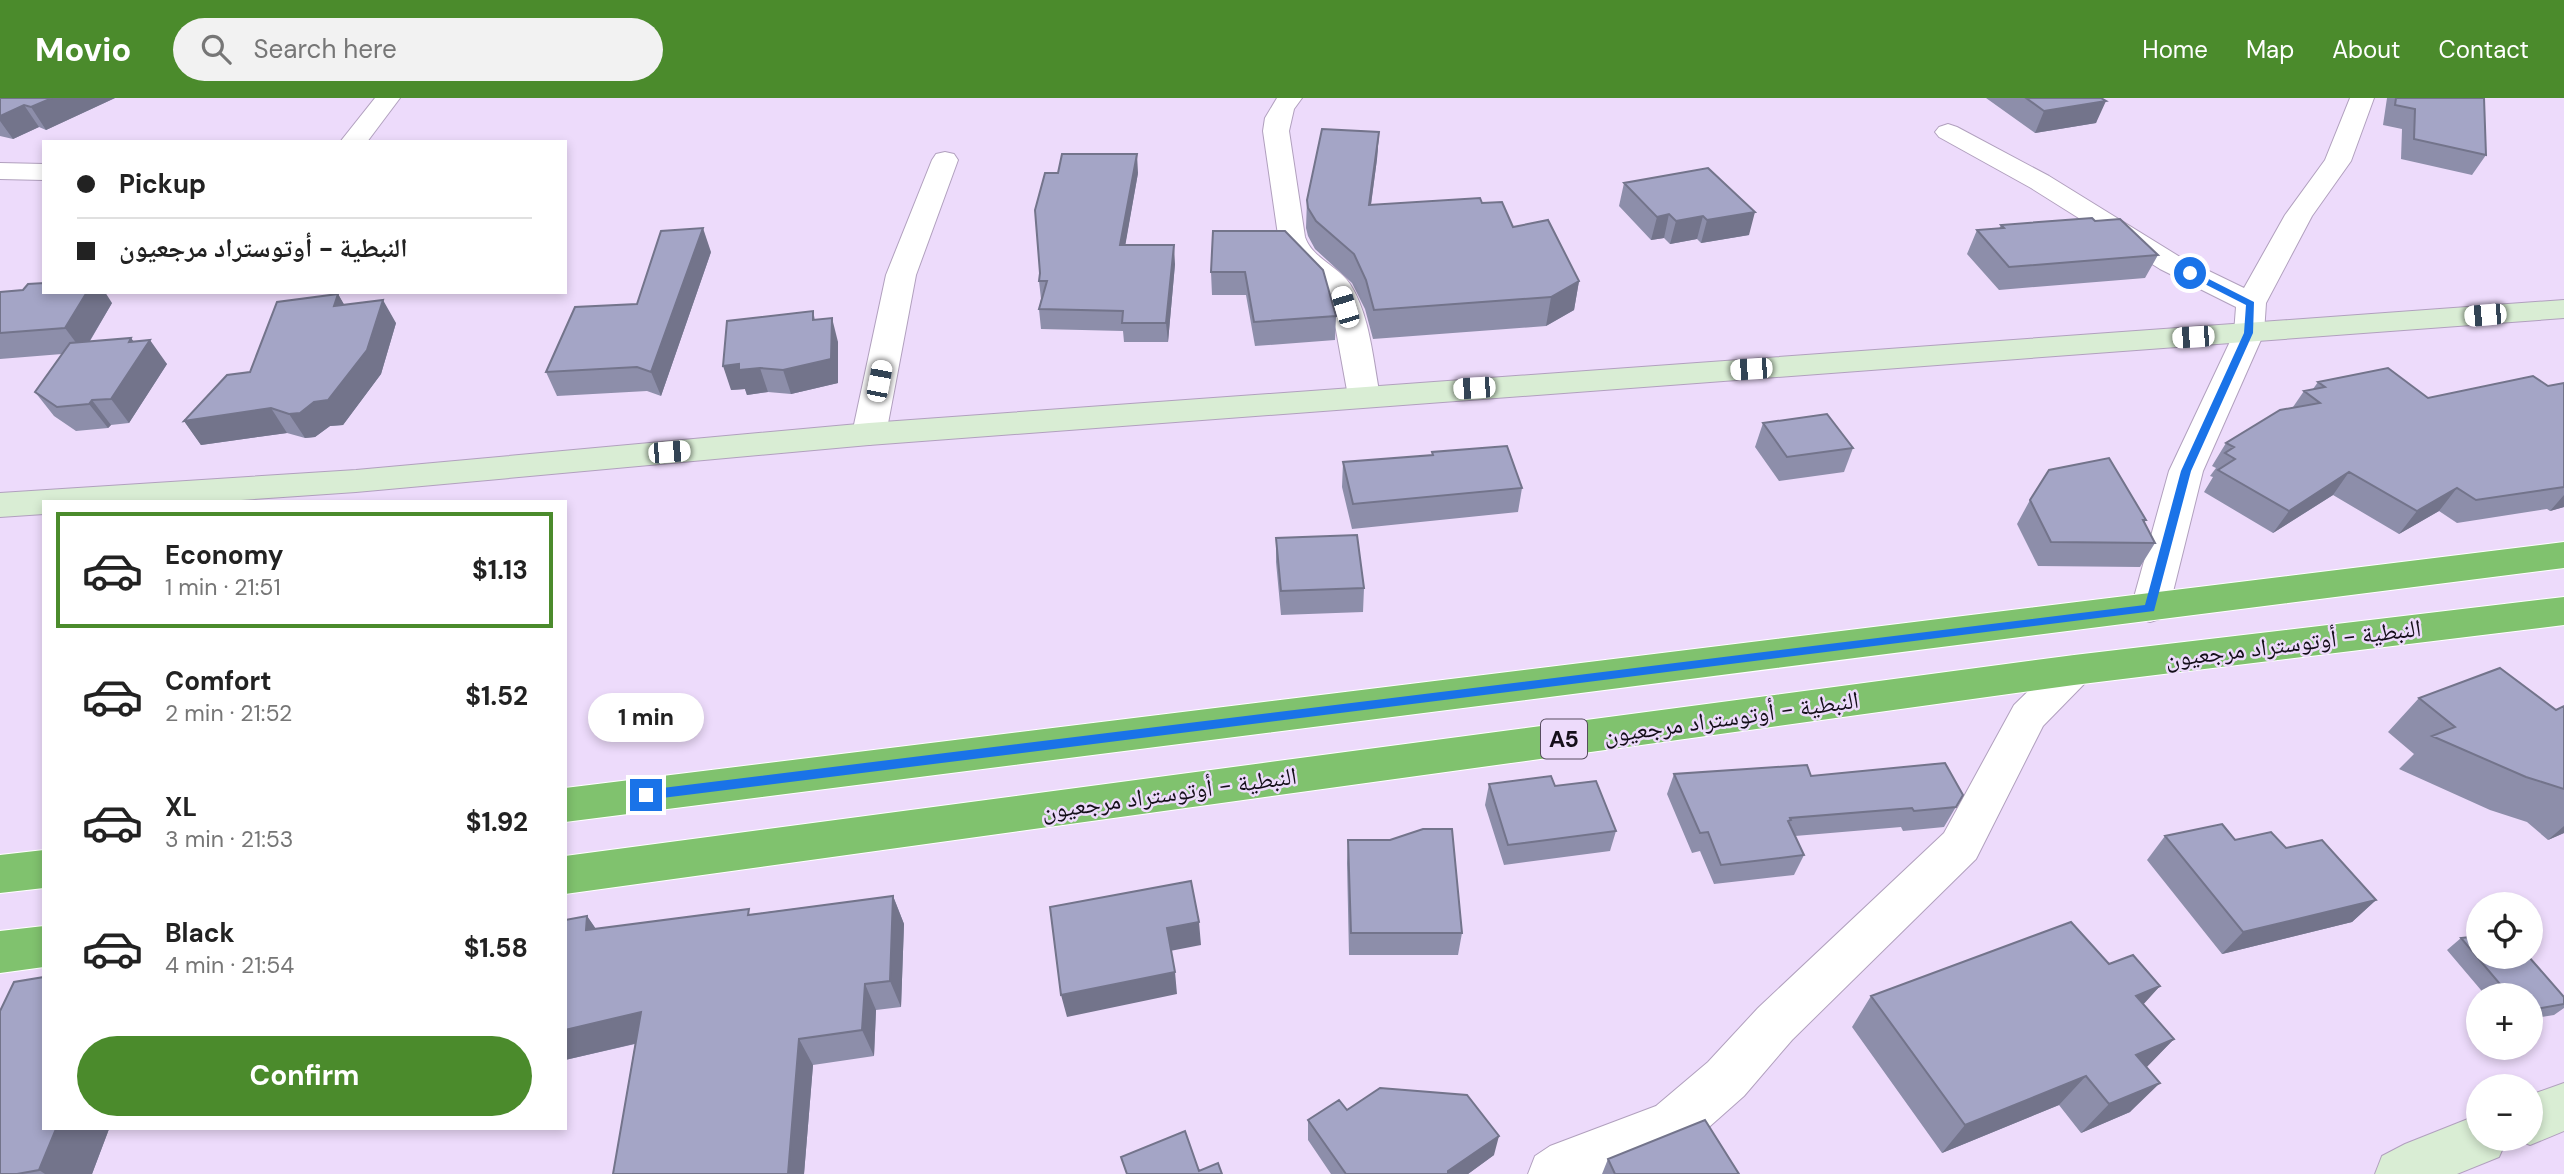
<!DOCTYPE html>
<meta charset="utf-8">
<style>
body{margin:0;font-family:"DM Sans","Noto Naskh Arabic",sans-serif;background:#f2f2f2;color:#222;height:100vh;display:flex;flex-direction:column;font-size:26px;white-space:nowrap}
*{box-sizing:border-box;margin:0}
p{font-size:23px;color:#767676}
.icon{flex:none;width:38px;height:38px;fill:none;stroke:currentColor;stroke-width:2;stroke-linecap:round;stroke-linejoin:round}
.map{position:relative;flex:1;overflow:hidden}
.sheet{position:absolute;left:42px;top:402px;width:525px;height:630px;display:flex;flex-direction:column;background:#fff;border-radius:0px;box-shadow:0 4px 10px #0003}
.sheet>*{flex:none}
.hud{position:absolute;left:42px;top:42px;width:525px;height:154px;border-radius:0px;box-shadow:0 4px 10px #0003;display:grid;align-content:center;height:154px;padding:0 35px;background:#fff}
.tools{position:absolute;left:2466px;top:794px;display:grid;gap:14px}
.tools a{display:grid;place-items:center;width:77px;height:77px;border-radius:50%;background:#fff;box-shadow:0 4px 10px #0003;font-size:35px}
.end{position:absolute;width:32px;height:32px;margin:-16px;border:9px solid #1a73e8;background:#fff;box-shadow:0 0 0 4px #fff}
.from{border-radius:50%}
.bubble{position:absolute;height:49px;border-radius:24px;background:#fff;box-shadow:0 4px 10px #0003;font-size:23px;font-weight:700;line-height:49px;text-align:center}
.car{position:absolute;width:21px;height:42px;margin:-21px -10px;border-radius:9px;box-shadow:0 0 5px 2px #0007;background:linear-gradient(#fff 24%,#345 0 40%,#fff 0 76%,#345 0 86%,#fff 0)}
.hud b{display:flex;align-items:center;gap:24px;height:66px;font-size:26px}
.hud b+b{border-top:2px solid #e0e0e0}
.hud i{width:18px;height:18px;background:#222}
ul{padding:12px 0 0;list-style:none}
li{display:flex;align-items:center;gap:21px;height:116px;margin:0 14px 10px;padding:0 21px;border:4px solid transparent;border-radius:0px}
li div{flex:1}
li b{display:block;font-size:26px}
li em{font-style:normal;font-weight:700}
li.current{border-color:#4b8b2c}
li>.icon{width:63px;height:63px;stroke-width:1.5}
.button{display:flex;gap:14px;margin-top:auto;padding:14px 35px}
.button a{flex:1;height:80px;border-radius:42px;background:#4b8b2c;color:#fff;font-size:28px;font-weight:700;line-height:80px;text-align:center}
header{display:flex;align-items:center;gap:42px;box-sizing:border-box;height:98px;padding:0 35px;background:#4b8b2c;color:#fff}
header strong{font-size:33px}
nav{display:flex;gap:38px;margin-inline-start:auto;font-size:24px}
.search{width:490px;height:63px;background:#f2f2f2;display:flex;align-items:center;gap:18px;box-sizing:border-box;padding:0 24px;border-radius:38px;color:#767676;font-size:26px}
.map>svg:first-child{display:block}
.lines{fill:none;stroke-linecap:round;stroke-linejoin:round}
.street-casing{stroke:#b1a0be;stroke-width:2}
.secondary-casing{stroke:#b1a0be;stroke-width:2}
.highway-casing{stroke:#fff;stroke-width:2}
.street{fill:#fff;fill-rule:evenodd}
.secondary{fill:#d9edd4;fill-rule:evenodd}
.highway{fill:#80c26e;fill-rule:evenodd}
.wall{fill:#8d8eaa}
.shaded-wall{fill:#73748b}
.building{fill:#a4a5c6;stroke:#73748b;stroke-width:2}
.route{fill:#1a73e8}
.labels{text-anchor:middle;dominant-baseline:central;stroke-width:5;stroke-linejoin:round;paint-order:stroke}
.shield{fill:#eddbfb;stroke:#564c5e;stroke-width:2}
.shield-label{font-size:23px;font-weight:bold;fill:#150f1a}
.street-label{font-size:24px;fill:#150f1a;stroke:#eddbfb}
</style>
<header>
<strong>Movio</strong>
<div class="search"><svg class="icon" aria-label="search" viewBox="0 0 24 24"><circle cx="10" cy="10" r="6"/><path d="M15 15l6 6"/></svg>Search here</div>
<nav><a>Home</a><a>Map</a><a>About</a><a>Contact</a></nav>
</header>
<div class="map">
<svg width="2564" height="1076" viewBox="0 0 2564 1076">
<rect width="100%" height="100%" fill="#eddbfb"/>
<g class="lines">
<defs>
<path id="street" d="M375 0H400L367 44H340Z
M1277 0H1302L1294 11 1289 33 1305 139C1312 160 1338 168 1350 186 1370 217 1373 262 1380 298L1375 305 1364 308 1353 305 1348 298 1336 232 1325 194 1293 164 1279 144 1263 33 1265 20Z
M2350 0H2374L2351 63 2312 118 2266 205 2264 235 2203 373 2169 510 2163 520 2150 524 2137 520 2131 510 2169 373 2234 235 2236 209 2160 171 2031 90 1939 39 1935 34 1939 29 1948 26 1957 29 2049 78 2180 159 2244 190 2285 117 2325 62Z
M945 54 954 56 958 62 916 177 886 336 881 343 869 347 857 343 852 336 886 177 932 62 936 56Z
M0 65 44 66V82L0 81Z
M2074 557 2088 562 2094 572 2088 582 2043 628 1976 761 1792 942 1744 998 1691 1045 1609 1076H1528L1535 1058 1550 1048 1656 1008 1708 964 1758 910 1944 735 2014 607 2060 562Z"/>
<path id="secondary" d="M2564 202V220L869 347 356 394 211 404H44V416L0 419V395L356 372 869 325Z
M2564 985V1033L2530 1047 2516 1041H2530V997Z
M2478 1017V1041H2507L2499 1059 2457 1076H2375L2382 1058 2405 1046Z"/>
<path id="highway" d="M2564 444V470L565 724V690Z
M2564 499V527L2074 587 565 796V758L2074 557Z
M44 752V790L0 795V757Z
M44 828V869L0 875V833Z"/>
</defs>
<!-- street casing -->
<use href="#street" class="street-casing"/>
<!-- secondary casing -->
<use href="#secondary" class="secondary-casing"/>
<!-- highway casing -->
<use href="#highway" class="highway-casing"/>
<!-- street -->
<use href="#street" class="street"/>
<!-- secondary -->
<use href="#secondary" class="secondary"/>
<!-- highway -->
<use href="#highway" class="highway"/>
</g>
<!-- wall -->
<path class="wall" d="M0 0H115L46 32 39 29 13 41 0 38Z
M1986 0H2101L2096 25 2035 35Z
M2387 0H2484L2486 57 2472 77 2401 61 2402 31 2383 27Z
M1379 34 1377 61 1371 107 1482 105 1579 183 1574 212 1546 228 1373 241 1365 211 1352 185 1315 151 1308 138 1306 130 1307 102Z
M1138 75 1125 147 1175 166 1168 244H1124L1123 233 1041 231 1039 211 1041 201 1039 183 1040 175Z
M1624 85 1749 137 1701 145 1697 141 1670 146 1664 140 1651 142 1619 108Z
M2095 123 2158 157 2145 180 1999 192 1967 156 1977 132 1999 131 2001 127Z
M1213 133 1336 218 1335 242 1255 248 1246 197H1212L1211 174Z
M711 154 661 298 647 293 557 298 546 274 637 206Z
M0 194 112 205 90 243H134L167 266 129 325 111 327 108 330 76 333 54 318 35 294 62 256 0 261Z
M338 196 344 207 396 225 381 276 343 327 330 328 315 339 305 340 287 335 201 347 184 323 250 274Z
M813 213 815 222 838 244V285L791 296 768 294 747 297 745 291 731 292Z
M2318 284 2428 300 2548 288 2564 285V409L2550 413 2547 411 2457 425 2439 413 2399 436 2333 397 2273 435 2204 394 2213 379 2210 378 2216 370 2212 368 2226 345 2293 309 2304 293 2313 291Z
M1763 325 1853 350 1844 374 1779 383 1755 349Z
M1432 354 1522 390 1518 414 1352 431 1342 389 1343 364 1432 357Z
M2030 402 2146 422 2144 425 2155 445 2140 469 2038 468 2017 426Z
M1276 440 1364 490 1363 514 1281 517 1276 464Z
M2419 600 2556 612 2564 608V735L2548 742 2527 724 2490 712 2399 671 2414 656 2388 634Z
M1674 676 1811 678 1963 697 1944 729 1903 733 1901 729 1795 738 1804 757 1794 777 1714 786 1700 753 1692 755 1667 696Z
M1489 686 1555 688 1616 733 1610 753 1504 767 1485 707Z
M2165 738 2235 742 2286 750 2376 802 2352 824 2222 856 2147 762Z
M1348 742 1462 835 1458 857H1349L1347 765Z
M893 798 904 826 901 909 876 912 874 958 813 967 804 1076H613L635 946 565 962V822L587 818 596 831 752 816Z
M2461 840 2564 899V910L2554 917 2530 921V898H2486L2447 852Z
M2109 866 2160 888 2143 906 2174 941 2146 969 2130 1014 2081 1035 2059 1007 1942 1055 1852 929 1871 898Z
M1347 1012 1494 1057 1468 1076H1331L1308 1042V1022Z
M44 1031H109L92 1076H0Z
M1608 1061 1739 1076H1602Z"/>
<!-- shaded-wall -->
<path class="shaded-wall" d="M52 0H115L46 32 31 9Z
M2106 3 2096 25 2035 35 2044 13Z
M24 7 39 29 13 41 0 23V18Z
M1379 34 1377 61 1367 135 1369 107Z
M1137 56 1138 75 1122 166 1120 147Z
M1755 114 1749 137 1701 145 1707 122Z
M1669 116 1664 140 1651 142 1657 119Z
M1703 118 1697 141 1670 146 1676 123Z
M703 130 711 154 661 298 651 274Z
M1174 147 1175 166 1168 244 1166 225Z
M1579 183 1574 212 1546 228 1551 199Z
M87 194H105L112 205 83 254 65 230Z
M338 196 352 220 334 208Z
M383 202 396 225 381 276 343 327 330 328 315 339 305 340 289 316Z
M832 220 838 244V285L791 296 783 272Z
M131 240 142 254 150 242 167 266 129 325 111 301 129 244Z
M739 266 760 270 768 294 747 297 745 291 731 292 723 268Z
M92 302 111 327 108 330 89 306Z
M271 310 287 335 201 347 184 323Z
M2349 374 2333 397 2273 435 2289 413Z
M2457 390 2439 413 2399 436 2417 413Z
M2564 397V409L2550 413Z
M2564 728V735L2548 742Z
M893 798 904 826 901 909 890 883Z
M2376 802 2352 824 2222 856 2243 834Z
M587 818 606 846 586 832Z
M1199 824 1201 847 1170 853 1167 830Z
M1175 874 1177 896 1067 919 1061 897Z
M865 886 876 912 874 958 862 932Z
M2160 888 2132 919 2136 898Z
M641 914 659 940 565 962V932Z
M799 941 813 967 804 1076H788Z
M2174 941 2145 971 2136 957Z
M2086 978 2059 1007 1942 1055 1965 1027Z
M2160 985 2130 1014 2081 1035 2109 1006Z
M56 1031H109L92 1076H45L39 1072Z
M1499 1038 1494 1057 1468 1076H1448V1073Z"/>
<!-- building -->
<path class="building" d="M0 0H52L31 9 24 7 0 18Z
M2026 0H2101L2106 3 2044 13Z
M2396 0H2484L2486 57 2414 41 2415 11 2395 7Z
M1322 31 1379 34 1369 107 1480 100 1482 105 1502 104 1513 129 1548 122 1579 183 1551 199 1374 212 1366 182 1354 156 1316 123 1308 110 1307 102Z
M1062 56H1137L1120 147H1174L1166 225H1122L1123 213 1039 211 1047 183H1039L1040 175 1035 112 1045 75H1058Z
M1708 70 1755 114 1707 122 1703 118 1676 123 1669 116 1657 119 1624 85Z
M2092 120 2095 123 2120 121 2158 157 2009 169 1977 132 2004 130 2001 127Z
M703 130 651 274 637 269 546 274 575 209 637 206 661 133Z
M1213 133H1285L1323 172 1336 218 1254 224 1245 174H1211Z
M44 185V194H87L65 230 0 235V194L23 192 28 186Z
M338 196 334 208 383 202 367 252 328 302 314 304 300 315 289 316 271 310 184 323 227 277 250 274 277 204Z
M813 213V222L832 220 831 261 783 272 760 270 739 272V266L723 268 727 223Z
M131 240 129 244 150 242 111 301 92 302 89 306 57 309 35 294 70 245Z
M2388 270 2428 300 2533 278 2548 288 2564 285V389L2476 402 2457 390 2417 413 2349 374 2289 413 2218 372 2235 361 2225 355 2234 349 2226 345 2280 312 2320 305 2304 293 2325 289 2318 284Z
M1827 316 1853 350 1787 359 1763 325Z
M1507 348 1522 390 1353 406 1343 364 1433 357 1432 354Z
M2109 360 2146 422H2143L2155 445 2051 444 2030 402 2049 372Z
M1357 437 1364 490 1281 493 1276 440Z
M2500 570 2556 612 2564 608V691L2526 679 2432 638 2455 629 2419 600Z
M1945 665 1963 697 1956 709 1914 713 1912 710 1790 720 1791 722 1788 723 1804 757 1721 767 1708 734 1700 735 1674 676 1807 667 1811 678Z
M1551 678 1555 688 1596 683 1616 733 1508 747 1489 686Z
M2222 726 2235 742 2271 734 2286 750 2322 742 2376 802 2243 834 2165 738Z
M1423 731H1452L1462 835H1351L1348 742H1390Z
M1191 783 1199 824 1167 830 1175 874 1061 897 1050 809Z
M893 798 890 883 865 886 862 932 799 941 788 1076H613L641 914 565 932V822L587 818 586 832 749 811 748 817Z
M2071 824 2109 866 2133 857 2160 888 2136 898 2174 941 2136 957 2160 985 2109 1006 2086 978 1965 1027 1871 898Z
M2478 838V859H2529L2564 899V906L2530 912V898H2510L2461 840Z
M44 879V1031H56L39 1072 17 1076H0V913L14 884Z
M1380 990 1467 997 1499 1038 1448 1073V1076H1346L1308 1022 1339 1002 1347 1012Z
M1705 1022 1739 1076H1615L1608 1061Z
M1185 1033 1199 1073 1218 1065 1222 1076H1127L1121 1059Z"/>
<!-- route -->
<path class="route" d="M2187 173H2193L2254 204 2253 235 2191 373 2154 513 646 702 639 697 646 692 2145 507 2181 373 2244 235 2246 207 2187 177Z"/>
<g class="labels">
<!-- shield labels -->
<rect class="shield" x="1541" y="621.5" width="46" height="39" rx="5"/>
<g class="shield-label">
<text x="1564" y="641">A5</text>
</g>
<!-- street labels -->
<g class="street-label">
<text transform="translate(2293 545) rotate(-7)">النبطية - أوتوستراد مرجعيون</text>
<text transform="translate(1731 619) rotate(-8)">النبطية - أوتوستراد مرجعيون</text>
<text transform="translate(1169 695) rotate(-8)">النبطية - أوتوستراد مرجعيون</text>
</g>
</g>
</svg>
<div class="tools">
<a><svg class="icon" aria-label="locate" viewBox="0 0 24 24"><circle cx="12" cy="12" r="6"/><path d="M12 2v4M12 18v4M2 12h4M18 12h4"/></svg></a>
<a>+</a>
<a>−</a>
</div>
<i class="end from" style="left:2190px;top:175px"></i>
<i class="end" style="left:646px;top:697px"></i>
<div class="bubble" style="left:588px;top:595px;width:116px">1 min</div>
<i class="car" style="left:1345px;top:209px;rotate:343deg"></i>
<i class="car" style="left:2485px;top:217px;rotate:265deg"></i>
<i class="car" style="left:2193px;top:239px;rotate:266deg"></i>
<i class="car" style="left:1751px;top:271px;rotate:266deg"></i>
<i class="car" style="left:879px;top:283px;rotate:11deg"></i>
<i class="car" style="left:1474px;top:290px;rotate:266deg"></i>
<i class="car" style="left:669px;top:354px;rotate:85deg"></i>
<div class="hud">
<b><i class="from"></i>Pickup</b>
<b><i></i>النبطية - أوتوستراد مرجعيون</b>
</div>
<section class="sheet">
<ul>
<li class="current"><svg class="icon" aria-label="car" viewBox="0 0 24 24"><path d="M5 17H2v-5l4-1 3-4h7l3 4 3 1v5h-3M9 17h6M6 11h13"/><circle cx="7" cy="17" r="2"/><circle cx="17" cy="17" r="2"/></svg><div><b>Economy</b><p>1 min · 21:51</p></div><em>$1.13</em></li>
<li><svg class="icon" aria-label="car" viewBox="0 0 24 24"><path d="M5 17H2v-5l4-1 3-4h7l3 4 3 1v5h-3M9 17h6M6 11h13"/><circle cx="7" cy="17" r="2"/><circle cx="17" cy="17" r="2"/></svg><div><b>Comfort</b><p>2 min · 21:52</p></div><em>$1.52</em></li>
<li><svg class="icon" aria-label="car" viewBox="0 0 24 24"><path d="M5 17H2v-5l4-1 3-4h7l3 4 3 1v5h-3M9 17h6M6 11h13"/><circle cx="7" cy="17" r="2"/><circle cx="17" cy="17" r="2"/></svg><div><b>XL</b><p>3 min · 21:53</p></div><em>$1.92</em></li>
<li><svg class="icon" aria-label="car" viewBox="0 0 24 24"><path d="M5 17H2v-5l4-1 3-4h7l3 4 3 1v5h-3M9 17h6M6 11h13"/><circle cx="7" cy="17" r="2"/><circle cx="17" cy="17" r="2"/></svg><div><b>Black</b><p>4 min · 21:54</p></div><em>$1.58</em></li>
</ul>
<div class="button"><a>Confirm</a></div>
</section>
</div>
